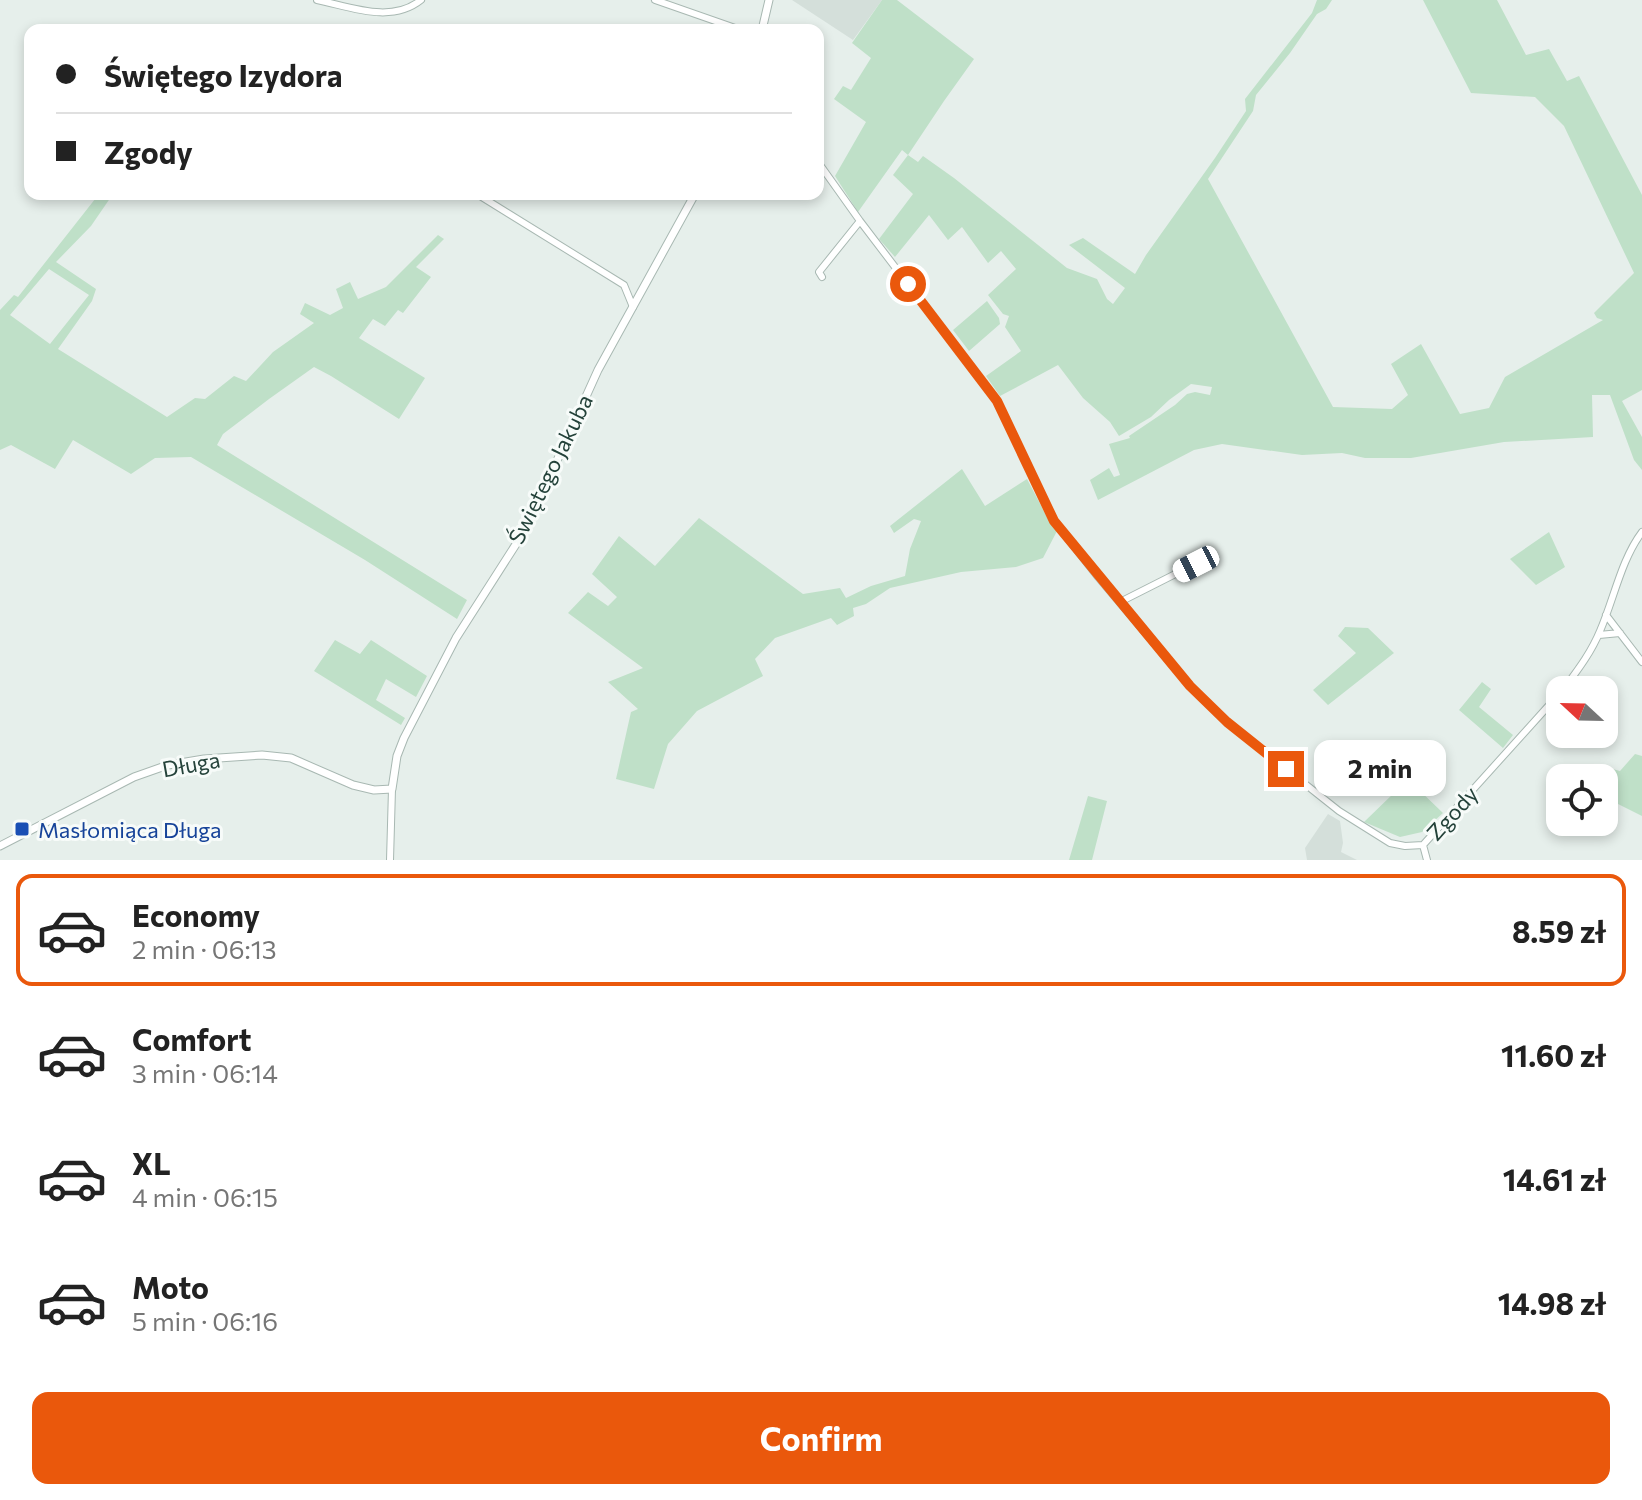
<!DOCTYPE html>
<meta charset="utf-8">
<style>
body{margin:0;font-family:Commissioner,sans-serif;background:#f2f2f2;color:#222;height:100vh;display:flex;flex-direction:column;font-size:30px;white-space:nowrap}
*{box-sizing:border-box;margin:0}
p{font-size:26px;color:#767676}
.icon{flex:none;width:44px;height:44px;fill:none;stroke:currentColor;stroke-width:2;stroke-linecap:round;stroke-linejoin:round}
.map{position:relative;height:860px;overflow:hidden}
.details{display:flex;flex-direction:column;background:#fff;flex:1}
.details>*{flex:none}
.top-card{position:absolute;left:24px;top:24px;width:800px;height:176px;border-radius:16px;box-shadow:0 4px 12px #0003;display:grid;align-content:center;height:176px;padding:0 32px;background:#fff}
.needle{width:52px;rotate:292deg}
.controls{position:absolute;left:1546px;top:676px;display:grid;gap:16px}
.controls a{display:grid;place-items:center;width:72px;height:72px;border-radius:16px;background:#fff;box-shadow:0 4px 12px #0003;font-size:40px}
.end{position:absolute;width:36px;height:36px;margin:-18px;border:10px solid #ea580c;background:#fff;box-shadow:0 0 0 4px #fff}
.from{border-radius:50%}
.bubble{position:absolute;height:56px;border-radius:16px;background:#fff;box-shadow:0 4px 12px #0003;font-size:26px;font-weight:700;line-height:56px;text-align:center}
.car{position:absolute;width:24px;height:48px;margin:-24px -12px;border-radius:10px;box-shadow:0 0 6px 2px #0007;background:linear-gradient(#fff 24%,#345 0 40%,#fff 0 76%,#345 0 86%,#fff 0)}
.top-card b{display:flex;align-items:center;gap:28px;height:76px;font-size:30px}
.top-card b+b{border-top:2px solid #e0e0e0}
.top-card i{width:20px;height:20px;background:#222}
ul{padding:14px 0 0;list-style:none}
li{display:flex;align-items:center;gap:24px;height:112px;margin:0 16px 12px;padding:0 16px;border:4px solid transparent;border-radius:16px}
li div{flex:1}
li b{display:block;font-size:30px}
li em{font-style:normal;font-weight:700}
li.current{border-color:#ea580c}
li>.icon{width:72px;height:72px;stroke-width:1.5}
.action{display:flex;gap:16px;margin-top:auto;padding:16px 32px}
.action a{flex:1;height:92px;border-radius:16px;background:#ea580c;color:#fff;font-size:32px;font-weight:700;line-height:92px;text-align:center}
.map>svg:first-child{display:block}
.built{fill:#d4dfda}
.green{fill:#bfe0c8;fill-rule:evenodd}
.lines{fill:none;stroke-linecap:round;stroke-linejoin:round}
.minor-casing{stroke:#a8b8b2;stroke-width:8}
.tertiary-casing{stroke:#a8b8b2;stroke-width:9}
.minor{stroke:#fff;stroke-width:6}
.tertiary{stroke:#fff;stroke-width:7}
.route{stroke:#ea580c;stroke-width:10}
.transit-dot{fill:#1a4fb4;stroke:#f7fbf9;stroke-width:3}
.labels{text-anchor:middle;dominant-baseline:central;stroke-width:6;stroke-linejoin:round;paint-order:stroke}
.street-label{font-size:22px;fill:#24423a;stroke:#f7fbf9}
.transit-label{font-size:22px;fill:#164399;stroke:#f7fbf9;text-anchor:start}
</style>
<div class="map">
<svg width="1642" height="860" viewBox="0 0 1642 860">
<rect width="100%" height="100%" fill="#e6efeb"/>
<!-- built -->
<path class="built" d="M792 0H882L853 40Z
M1328 814 1340 821 1343 843 1341 852 1357 860H1307L1305 848Z"/>
<!-- green -->
<path class="green" d="M882 0H897L974 59 944 101 908 155 918 162 923 156 954 178 1067 268 1097 279 1107 299 1113 304 1125 288 1069 245 1083 238 1135 274 1146 255 1215 158 1246 111 1245 99 1312 13 1317 0H1332L1326 9 1317 14 1290 53 1256 95 1253 111 1208 179 1333 407 1392 409 1408 395 1391 364 1421 344 1460 414 1489 408 1505 377 1603 320 1597 318 1594 313 1634 273 1564 126 1535 97 1471 93 1423 0H1497L1526 55 1549 49 1567 81 1579 76 1642 195V390L1622 401 1642 437V470L1634 460 1610 395H1592L1593 437 1504 442 1411 458H1365L1342 453 1302 455 1222 444 1194 450 1098 500 1090 480 1109 468 1114 477 1120 475 1109 444 1130 438 1129 436 1175 405 1187 394 1195 392 1210 395 1212 387 1191 384 1169 400 1151 417 1119 436 1110 422 1083 398 1058 365 1000 396 986 376 1021 351 1005 327 1009 316 1003 314 988 295 1016 269 1001 251 988 263 962 227 948 240 929 215 895 257 879 239 913 194 893 175 908 155 902 150 858 212 835 176 866 122 834 99 843 86 851 90 871 58 852 43Z
M99 194H113L91 226 56 262 96 289 92 301 58 349 167 417 195 398 205 399 234 376 246 381 273 352 314 323 300 314 305 303 330 315 343 308 336 289 350 282 358 299 386 287 438 235 444 239 416 267 431 277 403 313 398 310 385 326 373 319 359 338 425 378 399 419 331 376 314 367 269 399 223 434 217 445 467 600 457 619 365 560 191 457 155 458 131 474 73 440 55 469 11 445 0 450V310L14 295 18 297ZM49 269 89 295 50 344 10 315Z
M987 301 999 318 1000 324 969 351 953 330Z
M962 469 985 506 1027 479 1047 517 1057 531 1043 558 1016 567 961 572 890 588 866 604 853 608 854 616 837 625 831 618 775 638 755 659 763 676 697 711 668 744 654 789 616 779 631 712 638 709 608 682 643 668 568 613 588 592 608 606 617 597 592 574 619 536 655 566 699 518 803 594 840 588 846 598 871 586 905 576 910 549 921 521 914 519 894 533 890 526Z
M1549 532 1565 567 1536 585 1510 559Z
M1345 627 1368 628 1394 653 1328 705 1313 690 1356 653 1338 636Z
M335 640 360 654 371 640 427 676 416 697 386 679 376 700 405 718 401 725 314 671Z
M1482 682 1491 689 1479 707 1513 735 1503 748 1459 710Z
M1635 754 1642 756V816L1604 797V778H1602L1609 768 1620 771Z
M1415 786 1443 813 1422 832 1400 837 1364 822 1396 791Z
M1088 796 1107 801 1092 860H1069Z"/>
<g class="lines">
<defs>
<path id="minor" d="M317 0C351 7 391 24 421 0
M655 0 741 30
M818 162 860 221 997 401 1054 521 1098 577 1190 686 1227 722 1339 811 1390 843 1405 846 1423 845 1560 693
M477 194 624 285 633 307
M822 277 819 272 860 221
M1120 602 1209 557
M1606 615 1642 662
M1599 635 1620 633
M1563 690C1577 671 1591 653 1600 631 1614 599 1621 560 1642 532
M1423 845 1427 860
M390 860 392 789"/>
<path id="tertiary" d="M762 30 769 0
M0 846 134 777 168 765 204 759 262 755 291 758 353 785 374 790 392 789 397 756 404 738 456 638 527 527 598 370 695 194"/>
</defs>
<!-- minor casing -->
<use href="#minor" class="minor-casing"/>
<!-- tertiary casing -->
<use href="#tertiary" class="tertiary-casing"/>
<!-- minor -->
<use href="#minor" class="minor"/>
<!-- tertiary -->
<use href="#tertiary" class="tertiary"/>
</g>
<g class="lines">
<!-- route -->
<path class="route" d="M908 284 997 401 1054 521 1190 686 1227 722 1286 769"/>
</g>
<!-- markers -->
<rect class="transit-dot" x="14" y="821" width="16" height="16" rx="4"/>
<g class="labels">
<!-- street labels -->
<g class="street-label">
<text transform="translate(550 469) rotate(-64)">Świętego Jakuba</text>
<text transform="translate(191 764) rotate(-10)">Długa</text>
<text transform="translate(1452 813) rotate(-48)">Zgody</text>
</g>
<!-- transit labels -->
<g class="transit-label">
<text x="38" y="829">Masłomiąca Długa</text>
</g>
</g>
</svg>
<div class="controls">
<a><svg class="needle" viewBox="-14 -14 28 28"><path d="M0-13l5 13h-10z" fill="#e53935"/><path d="M0 13l5-13h-10z" fill="#767676"/></svg></a>
<a><svg class="icon" aria-label="locate" viewBox="0 0 24 24"><circle cx="12" cy="12" r="6"/><path d="M12 2v4M12 18v4M2 12h4M18 12h4"/></svg></a>
</div>
<i class="end from" style="left:908px;top:284px"></i>
<i class="end" style="left:1286px;top:769px"></i>
<div class="bubble" style="left:1314px;top:740px;width:132px">2 min</div>
<i class="car" style="left:1196px;top:564px;rotate:243deg"></i>
<div class="top-card">
<b><i class="from"></i>Świętego Izydora</b>
<b><i></i>Zgody</b>
</div>
</div>
<section class="details">
<ul>
<li class="current"><svg class="icon" aria-label="car" viewBox="0 0 24 24"><path d="M5 17H2v-5l4-1 3-4h7l3 4 3 1v5h-3M9 17h6M6 11h13"/><circle cx="7" cy="17" r="2"/><circle cx="17" cy="17" r="2"/></svg><div><b>Economy</b><p>2 min · 06:13</p></div><em>8.59 zł</em></li>
<li><svg class="icon" aria-label="car" viewBox="0 0 24 24"><path d="M5 17H2v-5l4-1 3-4h7l3 4 3 1v5h-3M9 17h6M6 11h13"/><circle cx="7" cy="17" r="2"/><circle cx="17" cy="17" r="2"/></svg><div><b>Comfort</b><p>3 min · 06:14</p></div><em>11.60 zł</em></li>
<li><svg class="icon" aria-label="car" viewBox="0 0 24 24"><path d="M5 17H2v-5l4-1 3-4h7l3 4 3 1v5h-3M9 17h6M6 11h13"/><circle cx="7" cy="17" r="2"/><circle cx="17" cy="17" r="2"/></svg><div><b>XL</b><p>4 min · 06:15</p></div><em>14.61 zł</em></li>
<li><svg class="icon" aria-label="car" viewBox="0 0 24 24"><path d="M5 17H2v-5l4-1 3-4h7l3 4 3 1v5h-3M9 17h6M6 11h13"/><circle cx="7" cy="17" r="2"/><circle cx="17" cy="17" r="2"/></svg><div><b>Moto</b><p>5 min · 06:16</p></div><em>14.98 zł</em></li>
</ul>
<div class="action"><a>Confirm</a></div>
</section>
